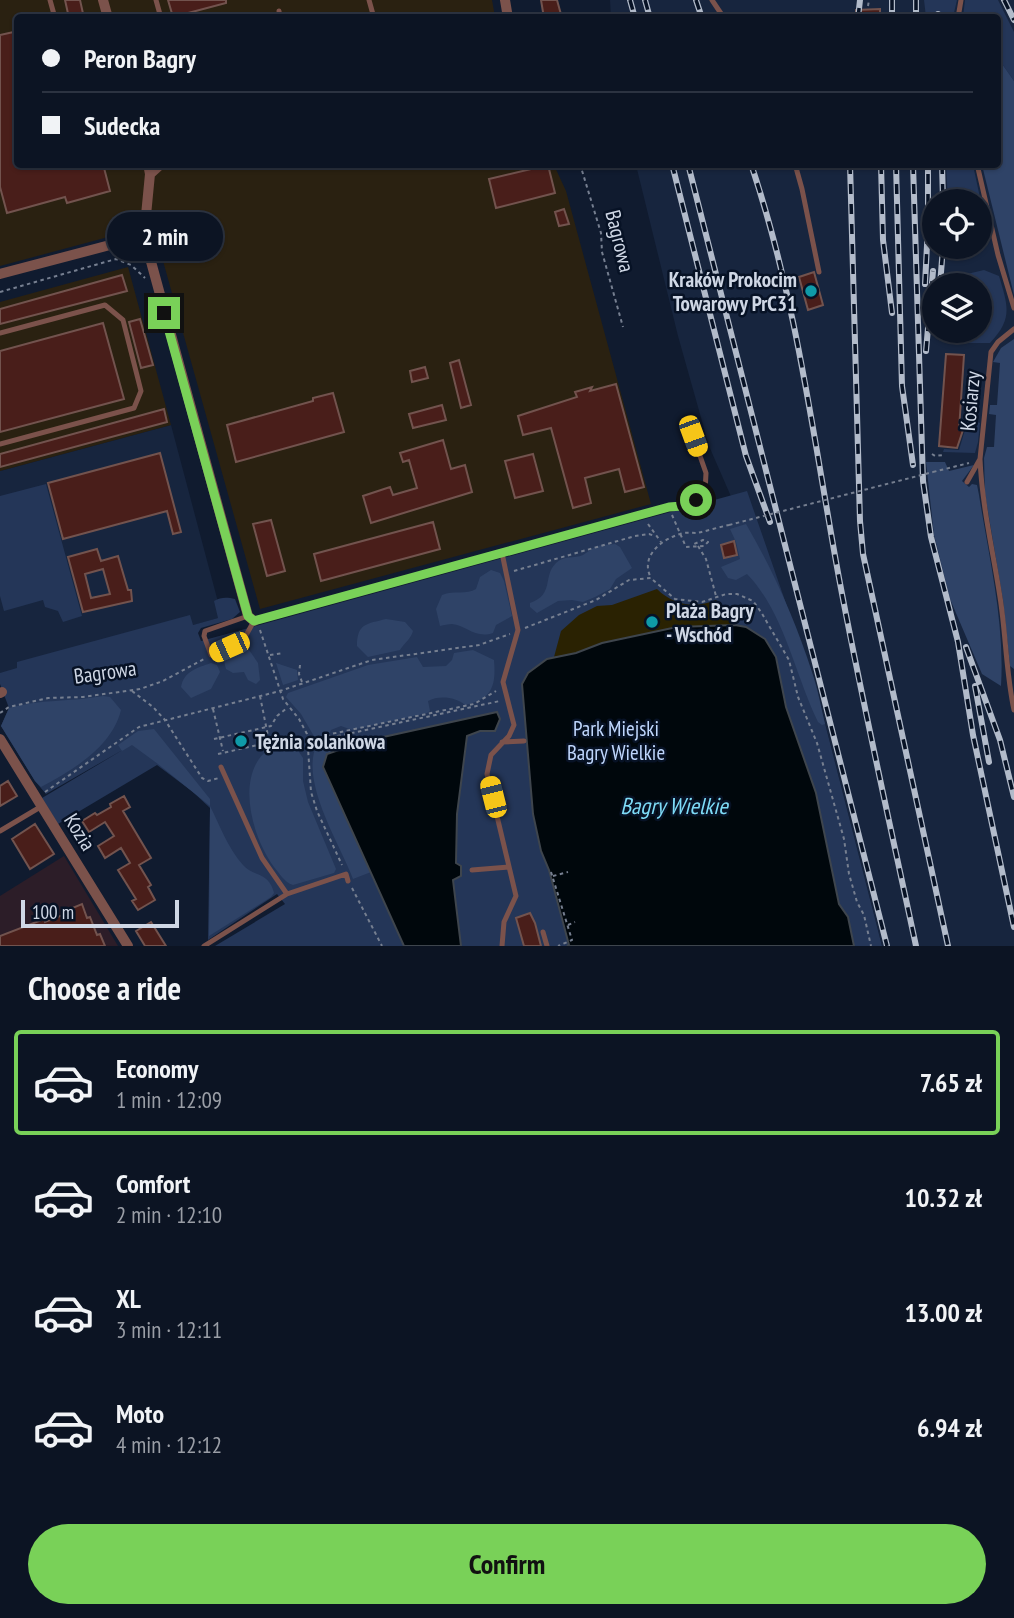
<!DOCTYPE html>
<meta charset="utf-8">
<style>
body{margin:0;font-family:"PT Sans Narrow",sans-serif;background:#1a2130;color:#f1f3f6;height:100vh;display:flex;flex-direction:column;font-size:26px;white-space:nowrap}
*{box-sizing:border-box;margin:0}
p{font-size:23px;color:#9a9ea6}
.icon{flex:none;width:38px;height:38px;fill:none;stroke:currentColor;stroke-width:2;stroke-linecap:round;stroke-linejoin:round}
.map{position:relative;height:946px;overflow:hidden}
.sheet{display:flex;flex-direction:column;background:#0c1423;flex:1}
.sheet>*{flex:none}
.guide{position:absolute;left:14px;top:14px;width:987px;height:154px;border-radius:7px;box-shadow:0 2px 5px #0004,0 0 0 2px #2c3341;display:grid;align-content:center;height:154px;padding:0 28px;background:#0c1423}
.fabs{position:absolute;left:922px;top:189px;display:grid;gap:14px}
.fabs a{display:grid;place-items:center;width:70px;height:70px;border-radius:50%;background:#0c1423;box-shadow:0 2px 5px #0004,0 0 0 2px #2c3341;font-size:35px}
.scale{position:absolute;left:21px;bottom:18px;width:158px;box-sizing:border-box;padding-left:7px;border:4px solid #cfd7e5;border-top:0;font-size:19px;line-height:24px;white-space:nowrap;color:#cfd7e5;-webkit-text-stroke:5px #071225;paint-order:stroke}
.end{position:absolute;width:32px;height:32px;margin:-16px;border:9px solid #79d158;background:#111;box-shadow:0 0 0 4px #111}
.from{border-radius:50%}
.bubble{position:absolute;height:49px;border-radius:24px;background:#0c1423;box-shadow:0 2px 5px #0004,0 0 0 2px #2c3341;font-size:23px;font-weight:800;line-height:49px;text-align:center}
.car{position:absolute;width:21px;height:42px;margin:-21px -10px;border-radius:9px;box-shadow:0 0 5px 2px #0007;background:linear-gradient(#f5c518 24%,#345 0 40%,#f5c518 0 76%,#345 0 86%,#f5c518 0)}
.guide b{display:flex;align-items:center;gap:24px;height:66px;font-size:26px}
.guide b+b{border-top:2px solid #2c3341}
.guide i{width:18px;height:18px;background:#f1f3f6}
ul{padding:0;list-style:none}
li{display:flex;align-items:center;gap:21px;height:105px;margin:0 14px 10px;padding:0 14px;border:4px solid transparent;border-radius:7px}
li div{flex:1}
li b{display:block;font-size:26px}
li em{font-style:normal;font-weight:800}
li.active{border-color:#79d158}
li>.icon{width:63px;height:63px;stroke-width:1.5}
h2{padding:0 28px;font-size:32px;line-height:84px}
.action{display:flex;gap:14px;margin-top:auto;padding:14px 28px}
.action a{flex:1;height:80px;border-radius:42px;background:#79d158;color:#111;font-size:28px;font-weight:800;line-height:80px;text-align:center}
.map>svg:first-child{display:block}
.built{fill:#17253e;fill-rule:evenodd}
.industrial{fill:#2a2111}
.education{fill:#2c1d28}
.green{fill:#243658}
.forest{fill:#2f4367}
.sand{fill:#2a2202}
.water{fill:#00070c;stroke:#3e454d;stroke-width:2}
.building{fill:#491e1a;stroke:#72534e;stroke-width:2;fill-rule:evenodd}
.lines{fill:none;stroke-linecap:round;stroke-linejoin:round}
.path{stroke:#767f90;stroke-width:2;stroke-dasharray:3.5 3.5;stroke-linecap:butt}
.lane{stroke:#7b524b;stroke-width:5}
.street{stroke:#7b524b;stroke-width:10}
.rail-casing{stroke:#b2bbca;stroke-width:6}
.rail{stroke:#071225;stroke-width:3.5;stroke-dasharray:10;stroke-linecap:butt}
.path-bridge{stroke:#767f90;stroke-width:2;stroke-dasharray:3.5 3.5;stroke-linecap:butt}
.route{stroke:#79d158;stroke-width:9}
.culture-dot{fill:#0f9aa8;stroke:#071225;stroke-width:2.5}
.labels{text-anchor:middle;dominant-baseline:central;stroke-width:5;stroke-linejoin:round;paint-order:stroke}
.street-label{font-size:21px;fill:#cfd7e5;stroke:#071225}
.poi-label{font-size:21px;font-weight:bold;fill:#cfd7e5;stroke:#071225;text-anchor:start}
.park-label{font-size:21px;fill:#bfd6fc;stroke:#071225}
.water-label{font-size:23px;font-style:italic;fill:#7edbf7;stroke:#071225}
</style>
<div class="map">
<svg width="1014" height="946" viewBox="0 0 1014 946">
<rect width="100%" height="100%" fill="#101b2f"/>
<!-- built -->
<path class="built" d="M610 0H1014V946H882L818 696 709 446 678 336 636 165 998 164V18H611ZM934 201H980V247H934ZM934 285H980V331H934Z
M171 425 222 617 0 680V471Z"/>
<!-- industrial -->
<path class="industrial" d="M0 0H492L495 17 18 18V164L554 165 566 191 651 504 260 609 153 225 0 266Z
M128 267 171 425 0 471V302Z"/>
<!-- education -->
<path class="education" d="M64 856 118 946H0V896Z"/>
<!-- green -->
<path class="green" d="M924 0H957L953 17H926Z
M965 0H998L1014 32V81L998 58V18L963 17Z
M946 165H973L988 235 985 244 981 248 975 247H980V201H948Z
M984 270 999 276C1008 306 1013 319 990 343H967L968 336 950 331H980V285H956V280L967 274Z
M964 416 980 423 978 442 975 453 943 452 944 449 959 450 965 430 963 426Z
M46 484 82 616 63 622 58 611 45 607 43 600 4 611 0 596V496Z
M747 491 818 696 882 946H215L285 904 277 894 208 940 210 808 193 792 157 765 58 824 42 798 126 748 46 794 35 781 1 726 9 708 0 684V673L17 668V662L190 615 193 625 218 618 214 601C221 597 227 597 235 599L240 612 232 619 201 628 198 633 201 641Z"/>
<!-- forest -->
<path class="forest" d="M998 58 1014 81V295L982 165 998 164Z
M1014 339V669L1010 666 1003 600 985 494 984 458 987 447H994L996 415 989 414 990 405H997L1000 363 993 362 1001 348Z
M926 462H945L949 471 974 465 962 481 969 487 972 484 977 485 979 495C989 558 1005 622 1001 686L982 674 950 599 934 535Z
M746 524C773 570 796 622 812 672 818 689 821 707 825 724L822 725 818 722C795 675 784 612 747 574L736 580 728 578 721 567 740 559 736 542 730 529Z
M615 544 620 547 632 568 616 579 610 589 595 597 583 602 572 600 558 601 537 613 530 607V603C555 594 542 577 556 563 564 555 574 559 583 555 588 552 592 548 598 546 603 544 609 545 615 544Z
M491 570 500 573 504 581 512 616 496 625 493 633C475 639 466 625 452 624 448 624 444 625 440 626L436 609 442 595C454 590 467 595 476 589L480 577Z
M386 619 405 622 413 631C411 639 404 643 400 650L368 657 357 646C357 623 367 624 386 619Z
M241 647H247L258 663 260 680 256 684 248 680 244 672 233 673 226 669 223 657Z
M473 650 494 660C496 685 493 699 465 705 456 697 439 695 428 701L430 711 427 713 352 730 341 726 331 730 329 735 315 738 301 714 286 697 288 693 368 665 417 657 423 667 446 666 452 660 454 653Z
M211 663 217 665 220 672 211 689 191 698 181 687C184 671 197 668 211 663Z
M276 663 297 670 298 680 283 685Z
M103 696 110 697 121 710C112 747 73 770 41 787L35 781 1 726 9 708C39 699 71 702 103 696Z
M154 729 210 799V806C220 826 228 848 243 865 254 877 269 872 274 893L271 897 209 936 210 806 158 764 132 745 122 751 118 745 138 731Z
M360 737 365 741 327 754 344 814 355 834 371 872 353 879C340 844 299 781 317 744Z
M287 741 299 752 303 758V781L308 802 336 869 334 873 293 885C284 882 280 874 274 867 248 832 230 755 287 741Z"/>
<!-- sand -->
<path class="sand" d="M657 589C673 605 695 609 716 600L728 611 735 625 677 627 602 643 576 653 554 657 561 631 579 615 597 606 612 605Z"/>
<!-- water -->
<path class="water" d="M735 625 746 627 765 639 776 657 786 707 816 793 839 904 848 917 854 946H567L569 945 549 870 541 851 533 814 522 684 528 673 547 659 576 653 602 643 677 627Z
M497 712 500 719 495 731H480L467 736 457 814 456 863 461 866V876L453 880 461 946H404L323 767 327 754 365 741Z"/>
<!-- building -->
<path class="building" d="M65 0H80L84 18H69Z
M168 0H226V3L173 17Z
M541 0H557L562 18H544Z
M880 9V18H856V10Z
M18 31V164H103L110 191 67 203 65 197 7 213 0 187V35Z
M548 165 555 193 496 208 489 179Z
M564 209 569 224 559 226 555 212Z
M814 272 823 305 808 310 799 277Z
M122 275 127 291 0 324V309Z
M140 319 153 365 141 368 129 322Z
M103 323 124 399 0 432V351Z
M946 354 964 355 959 430H963L957 448 939 446Z
M459 360 471 405 461 408 450 363Z
M425 367 428 378 412 382 410 371Z
M616 384 644 487 625 492 619 469 585 478 591 503 573 508 551 428 523 435 518 416 577 397 575 392 592 387 590 391Z
M333 393 344 432 236 462 227 425 313 401V398Z
M442 405 446 420 413 428 409 414Z
M164 409 167 422 0 467V454Z
M443 440 451 469 465 465 472 492 371 523 363 496 390 487 393 495 417 488 409 460 403 462 400 453Z
M160 453 181 532 173 534 167 511 63 539 48 483Z
M533 454 543 491 515 498 505 461Z
M271 520 285 571 267 576 253 524Z
M433 522 440 549 321 581 314 554Z
M734 541 737 555 724 558 721 545Z
M97 549 101 561 118 556 128 590H131L132 601 83 612 68 557ZM103 569 110 594 91 598 85 574Z
M8 781 17 796 0 806V786Z
M124 796 130 807 123 811 151 858 139 865 151 885 148 887 155 900 138 910 132 901 136 899 118 870 130 863 121 848 105 858 98 846 114 836 105 822 89 832 82 821 95 813 97 815 111 807 110 804Z
M35 824 54 854 30 869 12 839Z
M82 904 87 918 90 917 97 935 100 934 105 946H0V936L44 919 45 922 71 912 70 909Z
M530 913 535 923 541 946H524L516 918Z
M151 922 166 946H145L136 931Z"/>
<g class="lines">
<!-- path -->
<path class="path" d="M868 6 869 0
M580 164 601 233 602 252 623 327
M0 292 116 259 131 265 145 278
M932 454 935 456 943 455
M933 472 969 463
M672 515 686 547 704 546 708 542 703 540 692 545
M648 524 661 542
M698 546 706 559 716 596
M514 571 635 536 649 534 655 536
M653 580 675 599 702 602 726 594H737L753 601 761 612 789 660 798 697 817 743 844 839 849 874 857 902 864 915 871 946
M525 628 596 600 629 580 651 578C640 557 660 540 680 534 685 532 691 533 697 533 707 531 719 527 729 525
M260 630 283 699 299 719 307 734 311 792 317 811 342 865
M270 655 283 653
M300 665 299 674 302 682
M132 691 153 707 165 720 202 778 208 781 219 778
M260 696 269 741
M213 709 223 751
M0 713 9 707 48 698 83 697 140 689 163 681 204 659
M327 737 331 734 474 704 496 691
M214 739 271 726 277 716 287 708
M310 742 500 701
M218 754 293 737 308 744
M45 792 139 727 280 691 372 660 479 645 510 634
M551 872 572 940 558 946
M553 876 568 872
M352 888 382 946
M568 925 575 922"/>
<!-- lane -->
<path class="lane" d="M50 0 55 18
M156 0 161 18
M369 0 374 18
M712 0 724 18
M279 11 280 18
M958 18 961 0
M795 164 802 189 819 272
M977 164 998 255 1014 308
M0 333 105 305 123 320 141 391 134 408 0 444
M980 459C982 506 993 551 1000 597 1006 635 1006 673 1014 710
M967 482 980 459 991 352 998 342 1014 329
M248 616 205 631 204 636 211 655 245 637 254 621 692 502 705 492 706 473 693 436
M502 742 524 741
M221 767 262 858 287 894
M0 831 42 806
M472 870 509 867
M543 932 547 946
M204 946 287 894 346 874 348 881
M502 946 504 922 516 896 487 774 491 755 509 736 514 725 503 682 518 630 502 553"/>
<!-- street -->
<path class="street" d="M103 0 108 18
M505 0 508 18
M148 164 150 174 144 236 248 616 254 621
M150 174 161 164
M0 274 144 236
M0 693 2 692
M0 739 128 946"/>
<defs>
<path id="rail" d="M630 0 635 18
M645 0 650 18
M696 0 702 18
M892 0V18
M916 0V18
M1004 0 1014 20
M938 14V18
M858 18 860 0
M672 164 746 456 770 522
M688 164 887 946
M751 164C797 301 813 437 839 578 862 701 890 824 916 946
M850 164 860 521 863 554 948 946
M881 164 883 240 892 313
M896 164 902 386 913 465
M913 164 923 481 931 537 958 642 973 735 1014 927
M942 164 943 201
M925 284 928 226V164
M940 285 943 247
M926 351 933 271
M966 647 1000 740 1014 797
M975 686 989 762"/>
</defs>
<!-- rail casing -->
<use href="#rail" class="rail-casing"/>
<!-- rail -->
<use href="#rail" class="rail"/>
<!-- path-bridge -->
<path class="path-bridge" d="M729 525 933 472"/>
</g>
<g class="lines">
<!-- route -->
<path class="route" d="M164 313 248 616 254 621 669 507 682 506 696 500"/>
</g>
<!-- markers -->
<g class="culture-dot">
<circle cx="811" cy="291" r="7"/>
<circle cx="652" cy="622" r="7"/>
<circle cx="241" cy="741" r="7"/>
</g>
<g class="labels">
<!-- street labels -->
<g class="street-label">
<text transform="translate(620 241) rotate(76)">Bagrowa</text>
<text transform="translate(970 401) rotate(-85)">Kosiarzy</text>
<text transform="translate(105 672) rotate(-8)">Bagrowa</text>
<text transform="translate(80 832) rotate(58)">Kozia</text>
</g>
<!-- poi labels -->
<g class="poi-label">
<text x="797" y="279" text-anchor="end">Kraków Prokocim<tspan x="797" dy="24">Towarowy PrC31</tspan></text>
<text x="666" y="610">Plaża Bagry<tspan x="666" dy="24">- Wschód</tspan></text>
<text x="255" y="741">Tężnia solankowa</text>
</g>
<!-- park labels -->
<g class="park-label">
<text x="616" y="728">Park Miejski<tspan x="616" dy="24">Bagry Wielkie</tspan></text>
</g>
<!-- water labels -->
<g class="water-label">
<text x="674" y="805">Bagry Wielkie</text>
</g>
</g>
</svg>
<div class="fabs">
<a><svg class="icon" aria-label="locate" viewBox="0 0 24 24"><circle cx="12" cy="12" r="6"/><path d="M12 2v4M12 18v4M2 12h4M18 12h4"/></svg></a>
<a><svg class="icon" aria-label="layers" viewBox="0 0 24 24"><path d="M12 4l9 5-9 5-9-5zM3 14l9 5 9-5"/></svg></a>
</div>
<div class="scale">100 m</div>
<i class="end from" style="left:696px;top:500px"></i>
<i class="end" style="left:164px;top:313px"></i>
<div class="bubble" style="left:107px;top:212px;width:116px">2 min</div>
<i class="car" style="left:693px;top:436px;rotate:160deg"></i>
<i class="car" style="left:229px;top:647px;rotate:246deg"></i>
<i class="car" style="left:493px;top:797px;rotate:346deg"></i>
<div class="guide">
<b><i class="from"></i>Peron Bagry</b>
<b><i></i>Sudecka</b>
</div>
</div>
<section class="sheet">
<h2>Choose a ride</h2>
<ul>
<li class="active"><svg class="icon" aria-label="car" viewBox="0 0 24 24"><path d="M5 17H2v-5l4-1 3-4h7l3 4 3 1v5h-3M9 17h6M6 11h13"/><circle cx="7" cy="17" r="2"/><circle cx="17" cy="17" r="2"/></svg><div><b>Economy</b><p>1 min · 12:09</p></div><em>7.65 zł</em></li>
<li><svg class="icon" aria-label="car" viewBox="0 0 24 24"><path d="M5 17H2v-5l4-1 3-4h7l3 4 3 1v5h-3M9 17h6M6 11h13"/><circle cx="7" cy="17" r="2"/><circle cx="17" cy="17" r="2"/></svg><div><b>Comfort</b><p>2 min · 12:10</p></div><em>10.32 zł</em></li>
<li><svg class="icon" aria-label="car" viewBox="0 0 24 24"><path d="M5 17H2v-5l4-1 3-4h7l3 4 3 1v5h-3M9 17h6M6 11h13"/><circle cx="7" cy="17" r="2"/><circle cx="17" cy="17" r="2"/></svg><div><b>XL</b><p>3 min · 12:11</p></div><em>13.00 zł</em></li>
<li><svg class="icon" aria-label="car" viewBox="0 0 24 24"><path d="M5 17H2v-5l4-1 3-4h7l3 4 3 1v5h-3M9 17h6M6 11h13"/><circle cx="7" cy="17" r="2"/><circle cx="17" cy="17" r="2"/></svg><div><b>Moto</b><p>4 min · 12:12</p></div><em>6.94 zł</em></li>
</ul>
<div class="action"><a>Confirm</a></div>
</section>
